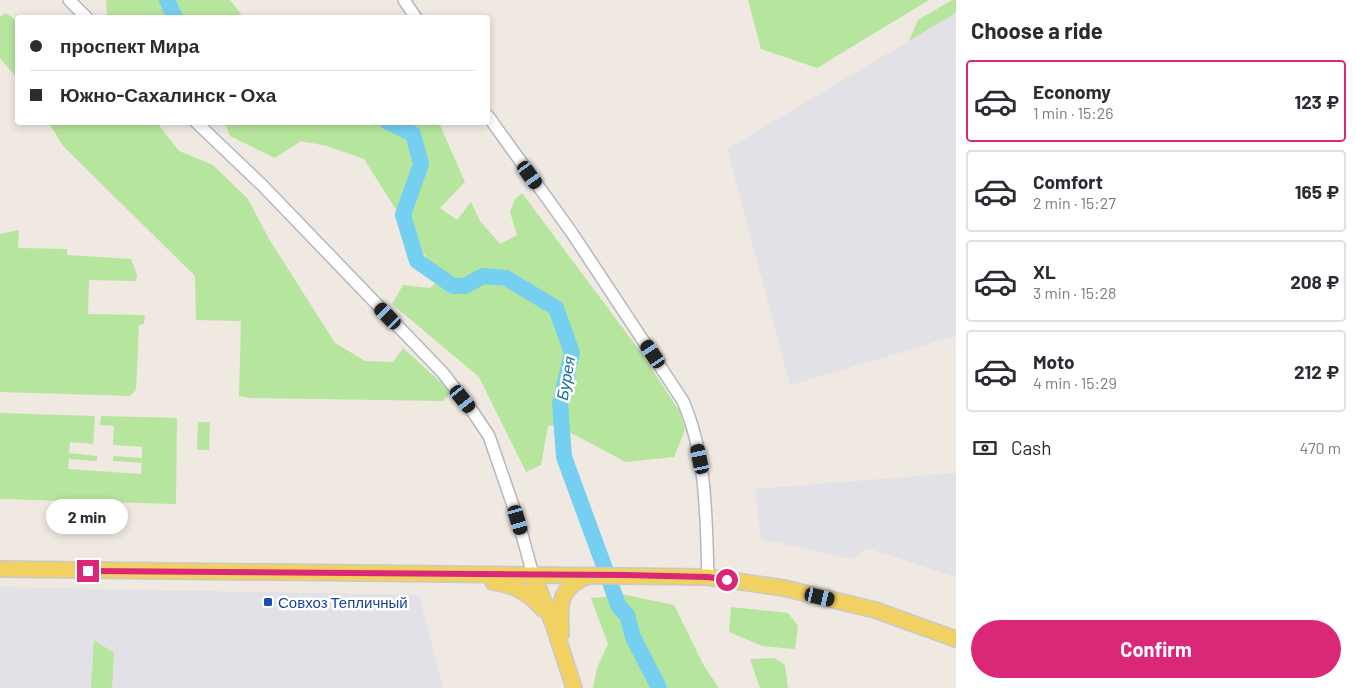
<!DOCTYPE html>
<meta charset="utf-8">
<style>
body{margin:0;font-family:Barlow,sans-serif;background:#f2f2f3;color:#2b2b33;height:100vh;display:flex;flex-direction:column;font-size:19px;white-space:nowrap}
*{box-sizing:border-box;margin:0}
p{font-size:16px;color:#7c7c81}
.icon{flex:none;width:28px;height:28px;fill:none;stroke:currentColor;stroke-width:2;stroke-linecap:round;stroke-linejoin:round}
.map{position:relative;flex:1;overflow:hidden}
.sheet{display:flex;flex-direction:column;background:#fff;width:400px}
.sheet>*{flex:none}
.banner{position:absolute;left:15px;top:15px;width:475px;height:110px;border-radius:5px;box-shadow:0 2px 8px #0003;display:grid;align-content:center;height:110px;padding:0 15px;background:#fff}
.end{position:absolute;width:22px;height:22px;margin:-11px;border:6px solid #db2777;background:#fff;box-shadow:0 0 0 2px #fff}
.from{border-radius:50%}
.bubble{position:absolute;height:35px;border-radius:18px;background:#fff;box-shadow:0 2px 8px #0003;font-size:16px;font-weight:700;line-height:35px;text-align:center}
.car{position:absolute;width:15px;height:30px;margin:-15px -8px;border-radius:6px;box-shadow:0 0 4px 1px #0007;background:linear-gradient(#222 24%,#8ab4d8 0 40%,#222 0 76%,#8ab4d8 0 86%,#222 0)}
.banner b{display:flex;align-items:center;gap:18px;height:48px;font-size:19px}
.banner b+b{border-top:1px solid #e1e1e2}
.banner i{width:12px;height:12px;background:#2b2b33}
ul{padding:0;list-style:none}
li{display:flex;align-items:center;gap:15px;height:82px;margin:0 10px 8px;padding:0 5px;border:2px solid #e1e1e2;border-radius:5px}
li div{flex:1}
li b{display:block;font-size:19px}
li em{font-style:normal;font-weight:700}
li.current{border-color:#db2777}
li>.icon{width:45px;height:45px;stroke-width:1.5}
h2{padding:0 15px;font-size:22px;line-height:60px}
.pay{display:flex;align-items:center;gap:12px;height:55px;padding:0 15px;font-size:19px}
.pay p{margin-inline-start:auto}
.cta{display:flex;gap:10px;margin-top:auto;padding:10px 15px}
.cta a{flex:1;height:58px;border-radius:30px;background:#db2777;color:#fff;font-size:20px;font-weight:700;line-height:58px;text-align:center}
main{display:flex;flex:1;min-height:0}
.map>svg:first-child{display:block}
.industrial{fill:#e3e1e8}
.green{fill:#b6e59e}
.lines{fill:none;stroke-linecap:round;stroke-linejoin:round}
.river{stroke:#75cff0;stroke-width:16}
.minor-casing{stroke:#b4b7c1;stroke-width:14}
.major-casing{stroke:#c9c9c9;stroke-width:18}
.minor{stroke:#fff;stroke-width:11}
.major{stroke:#f2d163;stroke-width:15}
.route{stroke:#db2777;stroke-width:6}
.transit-dot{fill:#1a4fb4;stroke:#fff;stroke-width:2}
.labels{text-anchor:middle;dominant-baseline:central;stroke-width:5;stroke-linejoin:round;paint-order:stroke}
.transit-label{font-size:15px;fill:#164399;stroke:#fff;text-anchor:start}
.water-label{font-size:16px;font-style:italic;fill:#0d6fa3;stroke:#fff}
</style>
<main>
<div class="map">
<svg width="956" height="688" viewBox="0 0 956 688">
<rect width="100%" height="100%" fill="#efe9e1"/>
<!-- industrial -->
<path class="industrial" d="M956 13V336L790 385 727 149Z
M956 473V577L866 548 853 559 761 539 755 489Z
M0 587 419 595 443 688H0Z"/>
<!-- green -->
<path class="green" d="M106 0H230L243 17H107Z
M748 0H929L817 68 761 49Z
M952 0H956V13L909 41 918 20Z
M6 13 17 21V78L0 58V17Z
M49 123H157L179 151 213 165 248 199 269 239 335 343 365 361 393 362 403 348 446 387 449 394 443 401 250 398 239 396 241 321 196 320 195 276 63 146Z
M225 123H439L465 182 440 208 457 220 471 202 480 221 500 244 517 235 510 212 515 199 522 193 642 354 680 412 685 430 674 457 626 462 556 425 548 426 541 465 526 472 479 377 392 304 403 285 430 288 440 279 364 159 327 146 301 141 275 158 230 136Z
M19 230 18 248 67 249V255L131 259 137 275 136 281 89 280 88 314 145 315 144 324 139 325 136 390 130 396 0 392V234Z
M0 413 95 416 93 444 70 442 69 453 97 456V461L69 459 68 469 141 474 142 463 113 461V456L142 458V447L113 445 114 426 100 425 101 416 177 418 176 504 0 499Z
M198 422H210L209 450H197Z
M626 595 674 605 704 666 719 688H593L597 668 608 644 591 598Z
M731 607 788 613 798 626 795 649 762 646 729 632Z
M94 640 114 653 112 688H91Z
M774 658 785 665 788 688H761L759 686 750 659Z"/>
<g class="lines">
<!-- river -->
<path class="river" d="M167 0 175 18
M388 122 413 134 421 164 403 215 417 261 453 286H465L483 276 506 278 556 308 572 353 560 404 564 457 619 607 627 615 633 637 659 688"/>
<defs>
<path id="minor" d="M69 0 87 18
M404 0 416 18
M488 116 572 233 683 401C707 456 706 518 708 577
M196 122 263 186 443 373 473 412 489 436 518 520 533 575"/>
<path id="major" d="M0 569 708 577 784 588 875 610 956 639
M533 575 554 626 574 688
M493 582C515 585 528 592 543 609
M561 634C560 604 557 589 588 576"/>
</defs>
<!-- minor casing -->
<use href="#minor" class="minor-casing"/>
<!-- major casing -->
<use href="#major" class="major-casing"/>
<!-- minor -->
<use href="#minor" class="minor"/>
<!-- major -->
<use href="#major" class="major"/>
</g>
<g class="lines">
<!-- route -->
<path class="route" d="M88 571 625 575 708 577 727 580"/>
</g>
<!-- markers -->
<rect class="transit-dot" x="263" y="597" width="10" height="10" rx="2.5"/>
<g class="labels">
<!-- transit labels -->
<g class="transit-label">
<text x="278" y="602">Совхоз Тепличный</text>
</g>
<!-- water labels -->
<g class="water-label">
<text transform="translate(565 378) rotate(-80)">Бурея</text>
</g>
</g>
</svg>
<i class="end from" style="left:727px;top:580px"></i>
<i class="end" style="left:88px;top:571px"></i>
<div class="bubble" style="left:46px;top:499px;width:82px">2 min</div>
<i class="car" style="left:530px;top:175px;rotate:144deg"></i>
<i class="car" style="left:388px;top:316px;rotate:316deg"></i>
<i class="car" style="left:653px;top:354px;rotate:326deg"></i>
<i class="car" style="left:463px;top:399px;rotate:141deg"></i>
<i class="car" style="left:700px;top:459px;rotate:348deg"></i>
<i class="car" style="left:518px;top:520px;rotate:164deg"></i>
<i class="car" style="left:820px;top:597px;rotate:103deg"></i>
<div class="banner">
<b><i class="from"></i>проспект Мира</b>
<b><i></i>Южно-Сахалинск - Оха</b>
</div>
</div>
<section class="sheet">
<h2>Choose a ride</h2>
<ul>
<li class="current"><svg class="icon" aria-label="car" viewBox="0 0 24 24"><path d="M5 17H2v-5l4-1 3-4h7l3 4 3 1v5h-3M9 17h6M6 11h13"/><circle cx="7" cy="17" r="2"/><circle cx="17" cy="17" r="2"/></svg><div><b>Economy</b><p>1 min · 15:26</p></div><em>123 ₽</em></li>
<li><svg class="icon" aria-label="car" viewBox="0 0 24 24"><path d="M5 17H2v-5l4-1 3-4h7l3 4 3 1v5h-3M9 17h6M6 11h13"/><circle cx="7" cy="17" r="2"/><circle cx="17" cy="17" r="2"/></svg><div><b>Comfort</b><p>2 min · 15:27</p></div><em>165 ₽</em></li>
<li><svg class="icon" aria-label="car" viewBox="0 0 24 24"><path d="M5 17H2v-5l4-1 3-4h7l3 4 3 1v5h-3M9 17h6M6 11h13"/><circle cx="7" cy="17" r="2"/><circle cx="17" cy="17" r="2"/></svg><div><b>XL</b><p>3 min · 15:28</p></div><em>208 ₽</em></li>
<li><svg class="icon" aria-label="car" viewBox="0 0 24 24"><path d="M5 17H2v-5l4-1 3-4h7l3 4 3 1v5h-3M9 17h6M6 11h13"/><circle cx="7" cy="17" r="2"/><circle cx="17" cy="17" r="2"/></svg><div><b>Moto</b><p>4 min · 15:29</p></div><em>212 ₽</em></li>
</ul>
<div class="pay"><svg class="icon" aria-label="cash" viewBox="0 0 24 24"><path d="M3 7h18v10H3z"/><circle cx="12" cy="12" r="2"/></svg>Cash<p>470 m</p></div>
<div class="cta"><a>Confirm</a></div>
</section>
</main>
